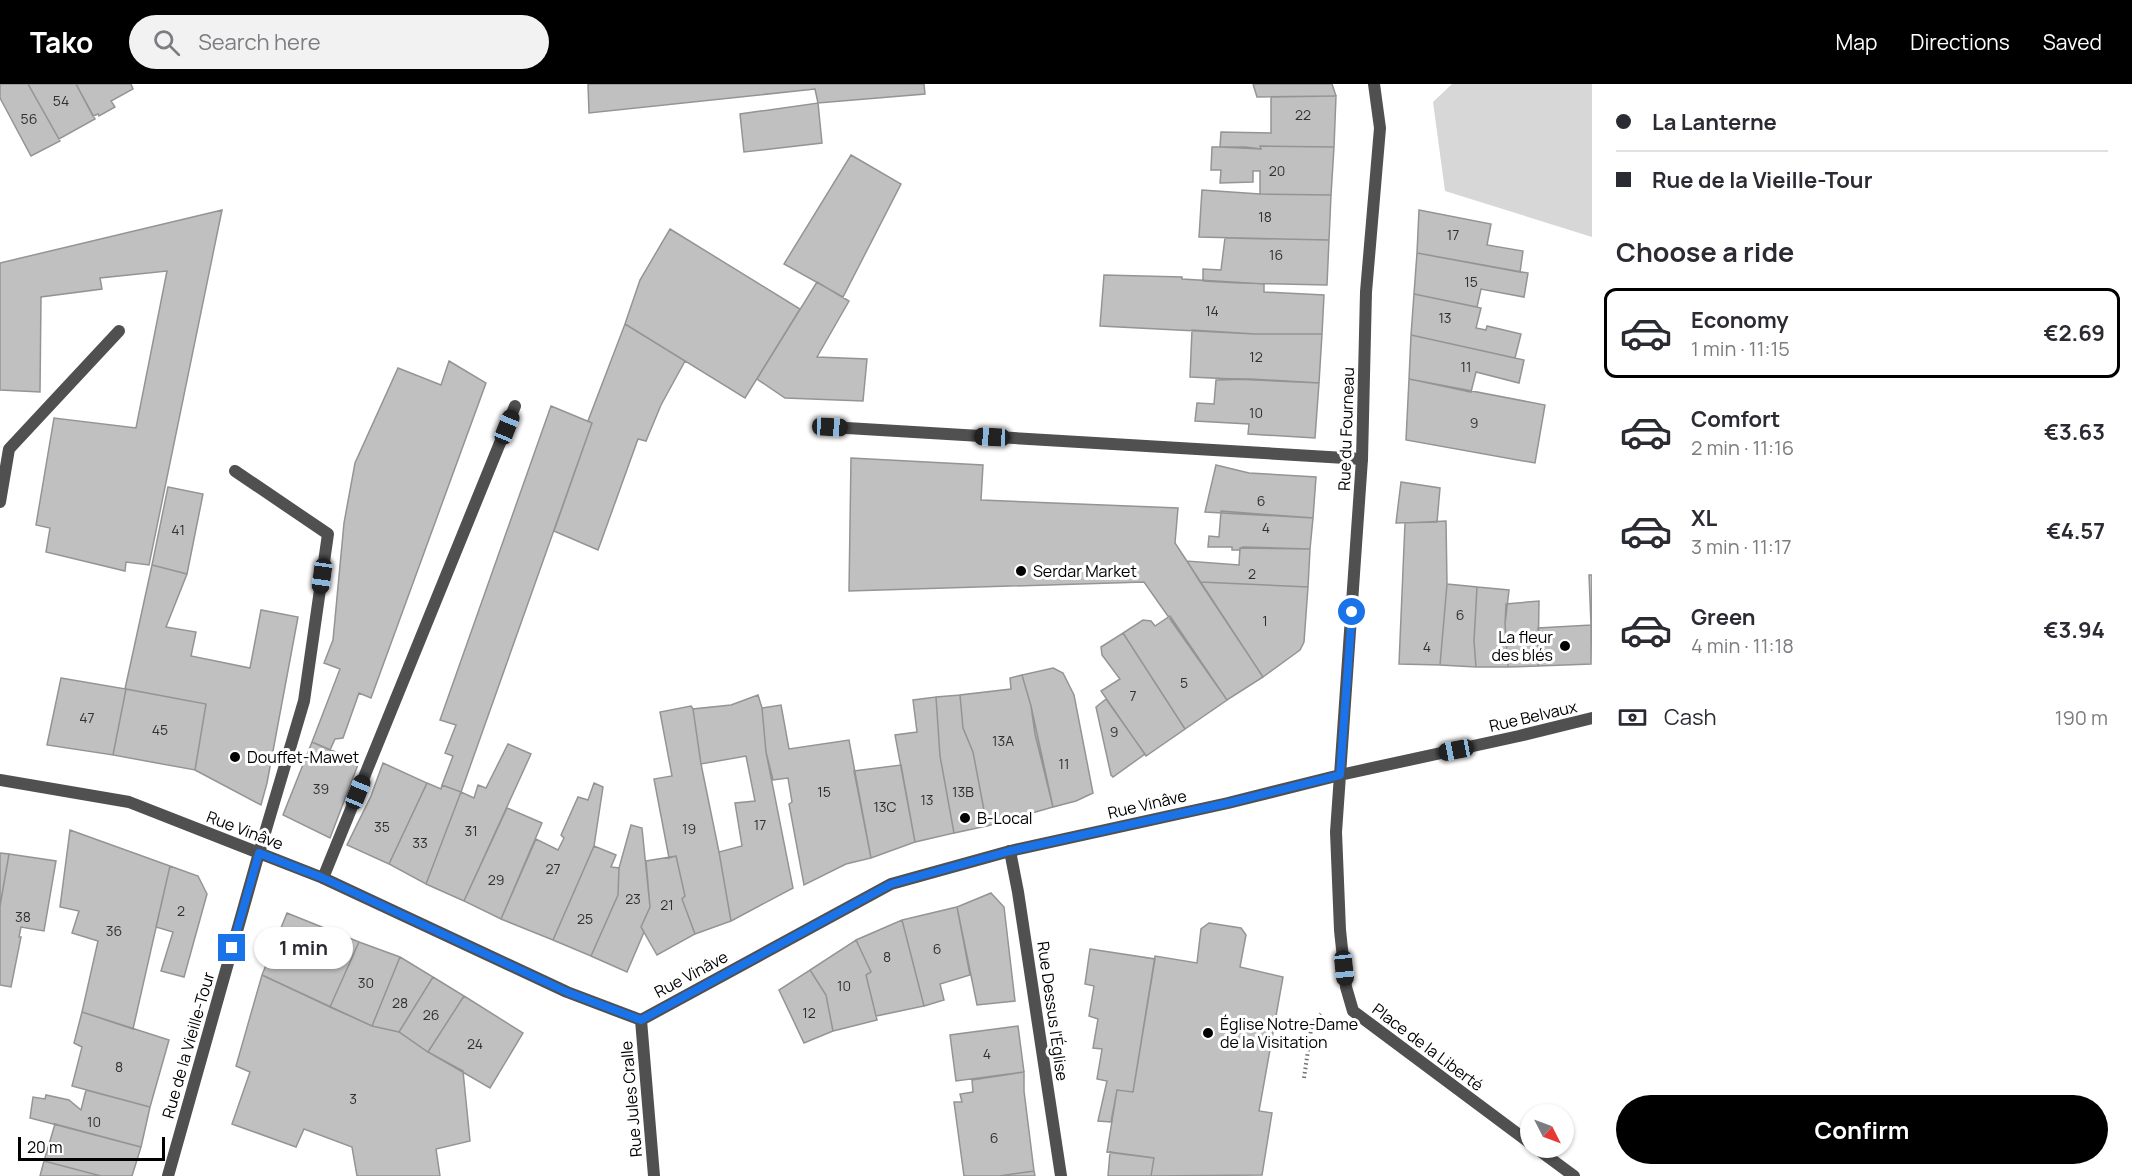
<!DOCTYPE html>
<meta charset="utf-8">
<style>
body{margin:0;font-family:Manrope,sans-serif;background:#f2f2f3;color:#2b2b33;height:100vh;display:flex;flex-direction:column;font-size:22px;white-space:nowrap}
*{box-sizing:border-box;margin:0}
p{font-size:20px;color:#7c7c81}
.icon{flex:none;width:33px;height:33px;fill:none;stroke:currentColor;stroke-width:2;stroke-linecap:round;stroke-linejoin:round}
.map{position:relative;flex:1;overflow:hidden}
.panel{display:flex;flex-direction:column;background:#fff;width:540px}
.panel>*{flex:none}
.banner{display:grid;align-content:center;height:132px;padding:0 24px;background:#fff}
.needle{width:39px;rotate:132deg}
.fabs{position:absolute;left:1520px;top:1020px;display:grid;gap:12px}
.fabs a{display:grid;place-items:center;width:54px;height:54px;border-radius:50%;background:#fff;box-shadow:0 2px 4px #0004;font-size:30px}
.scale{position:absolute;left:18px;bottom:15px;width:147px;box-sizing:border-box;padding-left:6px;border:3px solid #000;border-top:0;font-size:16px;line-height:21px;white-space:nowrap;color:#000;-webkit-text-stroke:4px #fff;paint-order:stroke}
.end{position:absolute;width:27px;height:27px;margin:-14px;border:8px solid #1a73e8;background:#fff;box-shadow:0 0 0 3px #fff}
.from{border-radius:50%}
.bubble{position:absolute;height:42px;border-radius:21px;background:#fff;box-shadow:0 2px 4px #0004;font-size:20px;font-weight:700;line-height:42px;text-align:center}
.car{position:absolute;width:18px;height:36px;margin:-18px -9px;border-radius:8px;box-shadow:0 0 4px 2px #0007;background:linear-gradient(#222 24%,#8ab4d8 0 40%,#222 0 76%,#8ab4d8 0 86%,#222 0)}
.banner b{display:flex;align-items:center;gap:21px;height:57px;font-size:22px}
.banner b+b{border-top:2px solid #e1e1e2}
.banner i{width:15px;height:15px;background:#2b2b33}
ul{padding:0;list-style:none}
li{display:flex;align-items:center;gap:18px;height:90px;margin:0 12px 9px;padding:0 12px;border:3px solid transparent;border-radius:12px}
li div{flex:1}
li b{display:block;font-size:22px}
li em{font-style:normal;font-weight:700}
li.active{border-color:#000}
li>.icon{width:54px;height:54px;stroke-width:1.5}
h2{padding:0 24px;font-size:27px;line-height:72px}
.pay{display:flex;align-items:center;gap:15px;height:66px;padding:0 24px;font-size:22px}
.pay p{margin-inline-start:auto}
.button{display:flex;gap:12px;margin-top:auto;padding:12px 24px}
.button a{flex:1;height:69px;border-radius:36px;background:#000;color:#fff;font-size:24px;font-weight:700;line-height:69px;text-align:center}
header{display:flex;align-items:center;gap:36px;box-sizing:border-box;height:84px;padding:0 30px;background:#000;color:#fff}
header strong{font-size:28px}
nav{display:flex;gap:33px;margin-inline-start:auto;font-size:21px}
.search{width:420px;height:54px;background:#f2f2f3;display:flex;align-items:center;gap:15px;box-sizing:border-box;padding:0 21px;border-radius:33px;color:#7c7c81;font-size:22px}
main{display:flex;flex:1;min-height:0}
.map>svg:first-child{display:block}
.green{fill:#d7d7d7}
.building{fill:#c0c0c0;stroke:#949494;stroke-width:1.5}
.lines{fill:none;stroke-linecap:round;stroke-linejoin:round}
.path{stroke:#727272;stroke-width:4;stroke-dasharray:1.5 3;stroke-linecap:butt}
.service{stroke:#505050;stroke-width:12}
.minor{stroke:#505050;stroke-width:12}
.tertiary{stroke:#505050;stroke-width:12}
.route{stroke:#1a73e8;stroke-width:8}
.poi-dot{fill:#000;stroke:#fff;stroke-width:2}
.labels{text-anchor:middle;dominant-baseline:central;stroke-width:6;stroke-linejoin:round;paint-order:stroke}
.number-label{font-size:14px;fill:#303030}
.street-label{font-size:16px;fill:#000;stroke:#fff}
.poi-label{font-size:16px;fill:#000;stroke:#fff;text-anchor:start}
</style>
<header>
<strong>Tako</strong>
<div class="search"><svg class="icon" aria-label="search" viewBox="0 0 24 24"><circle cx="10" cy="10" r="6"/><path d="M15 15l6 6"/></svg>Search here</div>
<nav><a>Map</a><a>Directions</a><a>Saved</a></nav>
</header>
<main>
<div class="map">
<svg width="1592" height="1092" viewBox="0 0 1592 1092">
<rect width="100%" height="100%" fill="#fff"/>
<!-- green -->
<path class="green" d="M1452 0H1592V153L1445 107 1433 18Z"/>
<!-- building -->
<path class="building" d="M0 0H28L60 57 31 72 0 14Z
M28 0H76L95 35 59 55Z
M76 0H131L133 5 111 17 115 23 99 32 98 30 93 32Z
M588 0H924L925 10 818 19 815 5 589 29Z
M1253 0H1332L1336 12 1257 13Z
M1336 12 1334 63 1260 62 1261 65 1220 63 1221 48 1271 49V13Z
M818 19 822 59 744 68 740 30Z
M1260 62 1334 63 1331 111 1260 110V87H1253V98L1220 99 1221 86H1211L1212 63H1245L1261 65Z
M851 71 901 100 843 213 784 180Z
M1202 106 1260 110 1331 111 1329 156 1199 153Z
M222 126 149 481 126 478 125 487 46 468 50 444 36 441 54 334 136 344 167 187 100 194 102 205 41 213 40 308 0 306V179Z
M1419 126 1491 140 1487 161 1523 167 1520 188 1417 169Z
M670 145 800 225 745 314 625 240 640 196Z
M1225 154 1329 156 1327 201 1239 199 1203 197V185L1221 186Z
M1417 169 1528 189 1524 213 1481 205 1477 223 1414 210Z
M1104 191 1182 193V195L1264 200V208L1324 211 1322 250H1255L1100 242Z
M817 198 849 217 817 273 867 275 863 317 785 314 757 295Z
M1414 210 1481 224 1476 244 1486 246 1487 242 1521 250 1515 274 1411 251Z
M625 240 685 277 661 321 646 357 638 355 598 466 554 447 592 339 588 337Z
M1192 246 1255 250H1322L1319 299 1190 293Z
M1411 251 1524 276 1519 299 1476 288 1471 308 1409 295Z
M449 277 486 299 371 614 359 609 343 654 335 655 330 666 312 658 340 585 324 579 333 556 344 439 355 379 398 284 441 301Z
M1251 295 1319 299 1315 354 1248 350 1249 340 1195 337 1197 319 1214 320 1216 296Z
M1409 295 1545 321 1535 379 1406 356Z
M551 322 592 339 461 708 442 701 453 672 445 669 456 641 440 636Z
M851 374 983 381 981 416 1178 424 1175 459 1263 593 1227 616 1144 498 849 507Z
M1216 381 1249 389 1316 393 1313 434 1205 428Z
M1401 398 1440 404 1437 438 1396 439Z
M168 403 203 410 187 490 152 481Z
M1221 427 1313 434 1310 465 1243 463 1240 464V466H1232V463H1208L1209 452 1219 453Z
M1446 437 1447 500 1440 581 1399 580 1405 439Z
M1240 464 1310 465 1308 503 1200 498 1187 477 1239 481Z
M152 481 187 490 166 543 196 548 191 572 250 584 261 526 298 533 267 699 261 721 195 686 206 620 125 605Z
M1589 491H1592L1591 580V541Z
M1200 498 1308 503 1304 558 1300 566 1263 593Z
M1447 500 1477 503 1474 557 1476 583 1440 581Z
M1477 503 1509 506 1505 540 1508 583H1476L1474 557Z
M1539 517 1538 582 1508 583 1505 540 1506 520Z
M1170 532 1227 616 1185 645 1123 549 1143 536 1151 537 1155 542Z
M1591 541V580L1538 582V544Z
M1123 549 1185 645 1146 672 1101 607 1120 595 1102 571 1101 563Z
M1053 584 1063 589 1074 611 1093 709 1076 717 1053 723 1035 650 1031 622 1022 591Z
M1022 591 1031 622 1053 723 987 742 973 668 963 644 960 611 1011 605 1010 594Z
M61 594 126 605 113 671 47 661Z
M126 605 206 620 195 686 113 671Z
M758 611 762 624 766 668 793 804 731 837 719 768 742 762 735 719 755 717 746 672 701 680 693 625 731 621Z
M960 611 963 644 973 668 987 742 954 749 940 672 936 613Z
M936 613 940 672 954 749 915 758 895 651 917 648 913 616Z
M1106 615 1145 670 1113 693 1111 691 1096 623Z
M781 621 789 665 849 656 871 774 846 780 804 801 789 720 792 718 788 694 773 696 766 668 762 624Z
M691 622 693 625 701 680 719 768 731 837 695 850 682 815 685 812 676 772 669 774 654 695 672 692 660 628Z
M312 658 359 678 330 754 283 731Z
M508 660 531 670 464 817 426 800 461 708 474 714 478 701 486 704Z
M383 679 427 699 389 780 347 761 371 712Z
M901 681 915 758 871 774 854 687Z
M427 699 441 705 442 701 461 708 426 800 389 780Z
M594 699 603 703 594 762 553 856 501 835 536 755 558 766 564 754 561 751 578 713 588 716Z
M507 724 542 739 501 835 464 817Z
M631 741 642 744 650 823 641 843 644 848 627 888 591 872 618 811 619 784Z
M70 746 170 782 133 945 82 928 98 857 72 849 79 827 60 823Z
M594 762 616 771 611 783 619 784 618 811 591 872 553 856Z
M0 769 9 770 0 822Z
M9 770 56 777 44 847 21 843 19 853H21L11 903 0 901V822Z
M676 772 685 812 682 815 695 850 657 871 641 843 650 823 646 777Z
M170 782 198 792 207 810 184 893 161 887 173 848 156 843Z
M991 809 1004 823 1015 917 977 921 957 823Z
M957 823 970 891 940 900 944 916 924 922 902 836Z
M287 829 359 858 330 923 262 891Z
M902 836 924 922 876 932 866 891 871 888 856 856Z
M1209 839 1241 844 1246 851 1240 883 1283 893 1259 1027 1272 1029 1262 1091 1151 1092 1154 1074 1107 1068 1117 1006 1133 1008 1155 872 1197 879 1201 845Z
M856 856 871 888 866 891 877 936 833 947 826 911 810 886Z
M359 858 400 873 372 942 330 923Z
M1090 865 1155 875 1133 1008 1117 1006 1111 1038 1098 1037 1107 997 1097 995 1102 965 1093 964 1098 935 1089 932 1094 902 1085 900Z
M400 873 433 893 399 948 372 942Z
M810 886 826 911 833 947 804 959 779 906Z
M262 891 372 942 399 948 428 968 463 987 470 1057 436 1065 440 1092H357L352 1063 304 1045 296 1063 232 1040 250 988 236 982Z
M433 893 464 912 428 968 399 948Z
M464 912 523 949 490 1004 428 968Z
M82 928 169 956 150 1023 72 1002 82 963 74 959Z
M1018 942 1024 988 956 997 950 951Z
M1024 988V1007L1034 1087 999 1092H964L954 1018H962L960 1010 973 1008 972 996Z
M86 1006 150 1023 141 1063 30 1034 33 1013 45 1015 46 1011 69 1016 81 1026Z
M55 1040 141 1063 132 1092H101L44 1077Z
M1110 1068 1154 1074 1151 1092H1108Z
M44 1077 101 1092H40Z
M1034 1087 1035 1092H999Z"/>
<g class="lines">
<!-- path -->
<path class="path" d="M1304 994 1312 939 1321 930"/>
<!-- service -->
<path class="service" d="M830 343 1362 375
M235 387 328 450 304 617 259 769
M0 418 9 365 119 247
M323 794 515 322"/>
<!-- minor -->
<path class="minor" d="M0 696 129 718 323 794 567 908 641 936
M1010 767 1018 808 1061 1092
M1530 1059 1353 927 1346 903 1340 846 1336 748 1340 691 1519 652 1592 634
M1536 1064 1574 1092
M168 1092 259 769"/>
<!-- tertiary -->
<path class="tertiary" d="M654 1092 641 936 891 800 1010 767 1228 719 1340 691 1362 375 1366 208 1380 44 1374 0"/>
</g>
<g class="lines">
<!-- route -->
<path class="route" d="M232 864 259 769 323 794 567 908 641 936 891 800 1010 767 1228 719 1340 691 1352 528"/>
</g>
<!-- markers -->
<g class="poi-dot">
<circle cx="1021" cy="487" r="6"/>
<circle cx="1565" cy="562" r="6"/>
<circle cx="235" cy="673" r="6"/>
<circle cx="965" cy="734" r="6"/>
<circle cx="1208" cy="949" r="6"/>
</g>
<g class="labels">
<!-- number labels -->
<g class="number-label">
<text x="61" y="16">54</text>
<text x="1303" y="30">22</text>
<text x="29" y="34">56</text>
<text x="1277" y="86">20</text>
<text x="1265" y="132">18</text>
<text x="1453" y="150">17</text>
<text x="1276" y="170">16</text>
<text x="1471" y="197">15</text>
<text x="1212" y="226">14</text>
<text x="1445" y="233">13</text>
<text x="1256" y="272">12</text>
<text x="1466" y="282">11</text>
<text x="1256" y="328">10</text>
<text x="1474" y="338">9</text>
<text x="1261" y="416">6</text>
<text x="1266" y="443">4</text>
<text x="178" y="445">41</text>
<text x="1252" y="489">2</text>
<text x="1460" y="530">6</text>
<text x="1265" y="536">1</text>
<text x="1427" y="562">4</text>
<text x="1184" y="598">5</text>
<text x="1133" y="611">7</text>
<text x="87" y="633">47</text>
<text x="160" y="645">45</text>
<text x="1114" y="647">9</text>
<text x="1003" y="656">13A</text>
<text x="1064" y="679">11</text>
<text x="321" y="704">39</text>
<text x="824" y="707">15</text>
<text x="963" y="707">13B</text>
<text x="927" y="715">13</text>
<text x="885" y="722">13C</text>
<text x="760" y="740">17</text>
<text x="382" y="742">35</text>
<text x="689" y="744">19</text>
<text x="471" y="746">31</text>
<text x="420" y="758">33</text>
<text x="553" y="784">27</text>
<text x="496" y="795">29</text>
<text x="633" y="814">23</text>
<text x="667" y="820">21</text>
<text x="181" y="826">2</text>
<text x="23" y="832">38</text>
<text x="585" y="834">25</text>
<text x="114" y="846">36</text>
<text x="937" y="864">6</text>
<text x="887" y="872">8</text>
<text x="366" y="898">30</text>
<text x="844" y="901">10</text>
<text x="400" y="918">28</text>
<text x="809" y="928">12</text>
<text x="431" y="930">26</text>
<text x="475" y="959">24</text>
<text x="987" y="969">4</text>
<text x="119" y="982">8</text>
<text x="353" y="1014">3</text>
<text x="94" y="1037">10</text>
<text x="994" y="1053">6</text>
</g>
<!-- street labels -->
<g class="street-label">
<text transform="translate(1346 345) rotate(-88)">Rue du Fourneau</text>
<text transform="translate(1533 632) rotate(-13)">Rue Belvaux</text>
<text transform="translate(1147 720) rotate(-13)">Rue Vinâve</text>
<text transform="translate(245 746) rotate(21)">Rue Vinâve</text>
<text transform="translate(691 890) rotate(-28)">Rue Vinâve</text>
<text transform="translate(1053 927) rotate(82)">Rue Dessus l'Église</text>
<text transform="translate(188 961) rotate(-74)">Rue de la Vieille-Tour</text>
<text transform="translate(1428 963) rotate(37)">Place de la Liberté</text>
<text transform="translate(631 1015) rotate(-95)">Rue Jules Cralle</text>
</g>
<!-- poi labels -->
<g class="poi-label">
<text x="1033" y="487">Serdar Market</text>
<text x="1553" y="553" text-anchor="end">La fleur<tspan x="1553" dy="18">des blés</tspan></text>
<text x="247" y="673">Douffet-Mawet</text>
<text x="977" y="734">B-Local</text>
<text x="1220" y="940">Église Notre-Dame<tspan x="1220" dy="18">de la Visitation</tspan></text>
</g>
</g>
</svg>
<div class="fabs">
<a><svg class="needle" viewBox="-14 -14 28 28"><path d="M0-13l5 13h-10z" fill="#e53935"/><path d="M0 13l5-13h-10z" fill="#7c7c81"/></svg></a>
</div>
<div class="scale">20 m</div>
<i class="end from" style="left:1352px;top:528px"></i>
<i class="end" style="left:232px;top:864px"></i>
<div class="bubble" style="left:254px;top:843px;width:99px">1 min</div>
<i class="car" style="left:507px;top:343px;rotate:22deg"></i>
<i class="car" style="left:830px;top:343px;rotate:93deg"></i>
<i class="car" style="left:992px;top:353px;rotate:273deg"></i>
<i class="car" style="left:322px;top:492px;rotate:188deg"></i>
<i class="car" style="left:1456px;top:666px;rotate:259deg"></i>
<i class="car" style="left:358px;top:708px;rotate:22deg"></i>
<i class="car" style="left:1344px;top:884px;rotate:174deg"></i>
</div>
<section class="panel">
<div class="banner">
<b><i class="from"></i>La Lanterne</b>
<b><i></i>Rue de la Vieille-Tour</b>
</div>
<h2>Choose a ride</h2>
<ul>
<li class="active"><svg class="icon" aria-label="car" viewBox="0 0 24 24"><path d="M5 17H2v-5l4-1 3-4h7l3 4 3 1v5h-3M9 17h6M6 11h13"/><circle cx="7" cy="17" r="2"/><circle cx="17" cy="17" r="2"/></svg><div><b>Economy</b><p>1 min · 11:15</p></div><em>€2.69</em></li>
<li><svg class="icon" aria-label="car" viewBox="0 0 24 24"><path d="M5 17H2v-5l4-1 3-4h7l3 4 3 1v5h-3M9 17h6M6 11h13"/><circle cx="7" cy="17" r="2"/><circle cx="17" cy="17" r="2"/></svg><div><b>Comfort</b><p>2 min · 11:16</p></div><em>€3.63</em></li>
<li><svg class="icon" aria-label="car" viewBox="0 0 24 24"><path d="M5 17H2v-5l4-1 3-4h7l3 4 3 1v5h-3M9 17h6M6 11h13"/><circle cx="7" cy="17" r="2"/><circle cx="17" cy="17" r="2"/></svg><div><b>XL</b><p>3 min · 11:17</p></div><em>€4.57</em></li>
<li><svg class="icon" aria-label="car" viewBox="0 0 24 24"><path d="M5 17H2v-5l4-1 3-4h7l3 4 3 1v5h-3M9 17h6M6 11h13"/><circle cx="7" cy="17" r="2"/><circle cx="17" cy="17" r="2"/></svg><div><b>Green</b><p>4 min · 11:18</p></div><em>€3.94</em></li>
</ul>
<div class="pay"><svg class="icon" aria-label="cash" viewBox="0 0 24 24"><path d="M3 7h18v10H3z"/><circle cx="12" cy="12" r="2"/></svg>Cash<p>190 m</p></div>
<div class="button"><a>Confirm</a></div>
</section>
</main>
